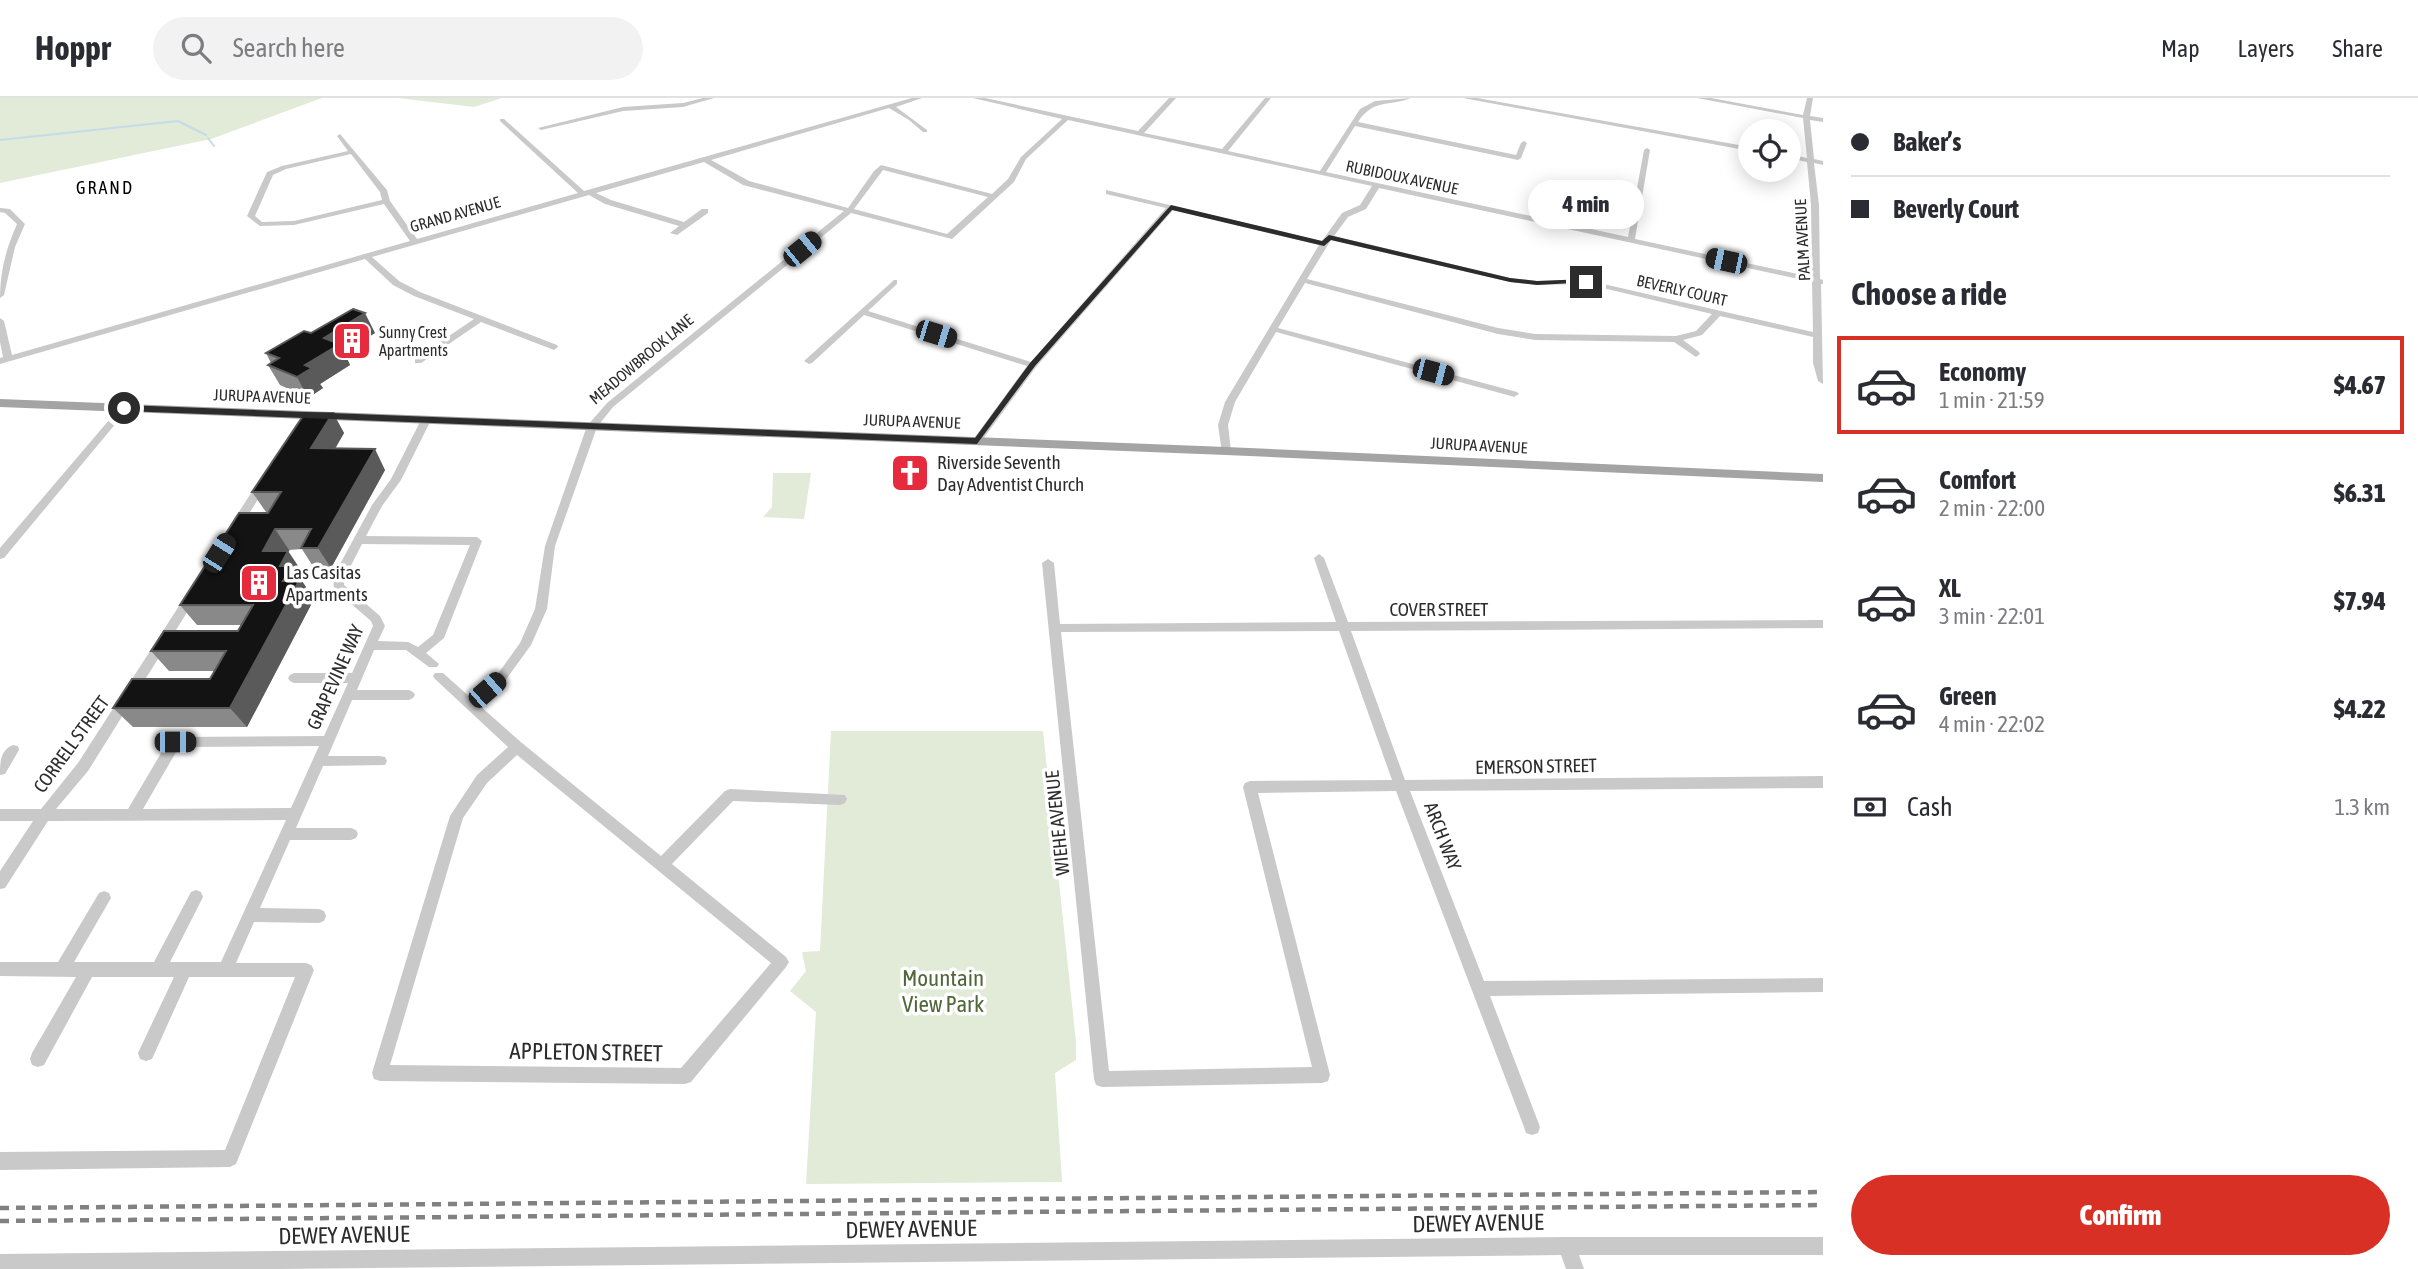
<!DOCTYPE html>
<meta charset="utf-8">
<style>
body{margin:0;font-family:"Asap Condensed",sans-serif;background:#f2f2f3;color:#2b2b33;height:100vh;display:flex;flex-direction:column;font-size:26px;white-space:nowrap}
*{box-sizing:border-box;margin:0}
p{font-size:23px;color:#7c7c81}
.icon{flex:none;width:38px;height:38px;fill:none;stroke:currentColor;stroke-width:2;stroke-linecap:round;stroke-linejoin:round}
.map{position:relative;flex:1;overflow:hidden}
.details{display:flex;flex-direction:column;background:#fff;width:595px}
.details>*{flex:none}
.banner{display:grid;align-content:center;height:154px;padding:0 28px;background:#fff}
.buttons{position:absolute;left:1738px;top:21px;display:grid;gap:14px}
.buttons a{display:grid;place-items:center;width:63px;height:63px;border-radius:50%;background:#fff;box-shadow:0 4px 18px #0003;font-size:35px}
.end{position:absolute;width:32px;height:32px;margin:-16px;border:9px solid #2c2c2c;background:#fff;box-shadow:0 0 0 4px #fff}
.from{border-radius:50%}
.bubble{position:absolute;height:49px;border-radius:24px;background:#fff;box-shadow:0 4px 18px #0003;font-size:23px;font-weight:800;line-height:49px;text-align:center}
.car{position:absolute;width:21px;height:42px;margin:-21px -10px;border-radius:9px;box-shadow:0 0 5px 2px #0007;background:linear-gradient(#222 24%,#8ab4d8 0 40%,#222 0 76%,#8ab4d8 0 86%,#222 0)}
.banner b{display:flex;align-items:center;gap:24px;height:66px;font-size:26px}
.banner b+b{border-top:2px solid #e1e1e2}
.banner i{width:18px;height:18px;background:#2b2b33}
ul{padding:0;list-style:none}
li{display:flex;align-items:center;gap:21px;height:98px;margin:0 14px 10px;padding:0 14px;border:4px solid transparent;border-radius:0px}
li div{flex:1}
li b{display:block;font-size:26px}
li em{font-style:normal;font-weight:800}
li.active{border-color:#d93025}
li>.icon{width:63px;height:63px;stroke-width:1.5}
h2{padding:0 28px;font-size:32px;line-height:84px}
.pay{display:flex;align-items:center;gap:18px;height:77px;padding:0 28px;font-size:26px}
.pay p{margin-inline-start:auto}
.button{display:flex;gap:14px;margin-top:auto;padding:14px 28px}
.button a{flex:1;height:80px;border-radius:42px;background:#d93025;color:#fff;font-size:28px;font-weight:800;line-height:80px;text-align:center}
header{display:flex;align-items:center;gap:42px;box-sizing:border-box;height:98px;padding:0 35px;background:#fff;border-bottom:2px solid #e1e1e2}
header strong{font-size:33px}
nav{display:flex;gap:38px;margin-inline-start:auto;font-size:24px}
.search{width:490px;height:63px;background:#f2f2f3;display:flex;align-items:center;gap:18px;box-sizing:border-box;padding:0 24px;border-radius:38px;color:#7c7c81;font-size:26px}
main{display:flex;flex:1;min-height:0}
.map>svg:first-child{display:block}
.green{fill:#e2ead8}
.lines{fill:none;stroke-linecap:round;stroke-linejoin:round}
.stream{stroke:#c4dcea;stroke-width:2}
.minor{fill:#c9c9c9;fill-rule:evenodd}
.major{fill:#a4a4a4;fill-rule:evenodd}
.rail{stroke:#818181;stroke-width:4.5;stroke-dasharray:9 7;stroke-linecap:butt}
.wall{fill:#898989}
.shaded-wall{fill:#5a5a5a}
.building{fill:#131313;stroke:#5a5a5a;stroke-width:2}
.route{fill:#2c2c2c}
.labels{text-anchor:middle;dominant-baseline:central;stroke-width:7;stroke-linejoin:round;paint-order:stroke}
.far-street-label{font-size:16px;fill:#2c2c2c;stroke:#fff}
.far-poi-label{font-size:16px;fill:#2c2c2c;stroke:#fff;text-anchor:start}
.far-neighbourhood-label{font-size:18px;letter-spacing:2px;fill:#000;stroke:#fff}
.poi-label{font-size:19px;fill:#2c2c2c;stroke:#fff;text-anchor:start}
.street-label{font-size:19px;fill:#2c2c2c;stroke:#fff}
.near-park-label{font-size:23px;fill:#50673a;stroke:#fff}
.near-street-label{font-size:23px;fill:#2c2c2c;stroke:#fff}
</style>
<header>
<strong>Hoppr</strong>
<div class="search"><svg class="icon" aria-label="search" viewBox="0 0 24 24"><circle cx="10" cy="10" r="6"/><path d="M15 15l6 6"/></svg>Search here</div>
<nav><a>Map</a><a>Layers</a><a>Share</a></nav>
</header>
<main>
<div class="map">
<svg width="1823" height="1171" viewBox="0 0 1823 1171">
<rect width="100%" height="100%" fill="#fff"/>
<!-- green -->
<path class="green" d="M0 0H322L211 41 0 85Z
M398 0H502L474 9Z
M773 375H811L804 421 763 419 772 409Z
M831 633H1043L1076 944V962L1055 975 1062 1084 806 1086 816 914 790 893 806 873 802 854 820 853Z"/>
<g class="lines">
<!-- stream -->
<path class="stream" d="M208 40 214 48
M0 42 178 23 206 37"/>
<!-- minor -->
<path class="minor" d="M703 0H714L683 9 623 13 541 32 538 30 623 9 683 5Z
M912 0H922L896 9 927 32V34H923L909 22 889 10 711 62 749 83 848 110 874 73 881 67 992 96 1008 81 1021 59 1062 21 973 0H985L1138 33 1169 0H1176L1144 35 1222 51 1265 0H1271L1228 53 1320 73 1360 11 1375 3 1411 0C1388 9 1374 0 1358 24L1516 57 1521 45 1524 43 1527 45 1521 60 1518 62 1355 28 1326 74 1628 139 1644 52 1647 50 1650 52 1635 141 1812 179 1811 107 1807 64 1788 60V56L1807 60 1803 20 1697 0H1711L1803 17 1807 0H1813L1810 18 1823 20V24L1810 22 1814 61 1823 63V67L1814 65 1819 107 1820 181 1823 182V186H1821L1823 286 1818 283 1813 265V239L1720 218 1702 237 1683 242 1699 254 1700 256 1696 259 1674 244 1535 242 1498 236 1305 185 1278 230 1517 294 1519 296 1514 299 1511 298 1276 234 1235 304 1228 327 1231 353 1226 356 1222 355 1218 327 1225 304 1319 147 1173 112 1036 269 980 345 977 346 972 343 1027 268 864 217 812 265 809 266 804 263 894 182H897V186L868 213 1031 264 1166 110 1106 96V92L1322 143 1342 115 1360 107 1372 88 1068 22 1026 61 1014 84 952 141 851 115 613 309 597 329 555 448 547 511 531 547 505 583 479 607 522 645 661 758 725 693 730 691 845 697 847 701 845 705 840 707 733 703 672 766 786 859 789 864 786 869 691 984 685 986 380 983 374 981 372 975 450 718 477 677 508 649 435 581 433 578 435 575H443L471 600 497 577 520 545 535 511 545 448 587 328 607 305 844 113 743 87 704 64 596 95 611 102 684 124 702 111H708V115L677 137 670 135 679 128 605 106 589 97 372 159 399 183 420 194 557 247 558 249 554 252 481 224 421 265H415V261L474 221 414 198 393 187 365 161 0 266V260L3 259 0 244V220L4 223 12 257 410 143 384 106 294 127 260 128 247 118 267 74 282 68 348 53 337 38 340 36 387 92 390 103 417 141 578 95 500 23V21H504L584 93ZM351 56 380 94 382 102 294 123 262 124 255 118 273 77 286 71ZM883 72 988 99 947 136 854 111ZM1379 90 1812 184 1813 234 1586 182 1537 183 1510 180 1334 138 1348 119 1366 111ZM1331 142 1510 184 1537 187 1586 186 1712 216 1696 233 1676 238 1535 236 1498 230 1307 181ZM517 657 771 865 681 970 390 967 463 720 487 685Z
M1463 0H1477L1750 49V53Z
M0 110 10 111 25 126 15 149 4 197 0 200C0 173 6 151 17 126L5 115 0 114Z
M124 307 129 310 127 312 4 460 0 461V450L121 308Z
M426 319 431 322 401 382 382 408 366 438 477 439 482 443 444 540 426 555 439 566 437 569H429L406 552H374L357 592H409L413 594 415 597 413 600 409 602H352L328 658H380L385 659 387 663 385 667 323 668 296 730H351L356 732 358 736 356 740 351 742H290L260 810 319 811 324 813 326 818 324 823 319 825 254 824 236 865H306L311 867 314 872 236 1066 230 1069 0 1072V1054L225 1052 295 879H189L152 961 146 963 140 961 138 955 174 879H92L44 967 38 969 32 967 30 961 32 955 76 879 0 878V864H58L99 795 104 793 109 795 111 800 74 864H154L191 794 196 792 201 794 203 799 170 864H221L286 722 48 723 5 790 0 791V773L33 723H0V711H41L78 665 188 494H196L198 497 196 500 88 673 56 711H128L170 640 175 639 324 638 348 585H294L290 583 288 580 290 577 294 575H352L373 528 371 523 334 491 333 479 372 407 391 381 421 322ZM362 446 470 447 433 537 418 549 408 544 378 543 385 528 380 518 344 487 345 479ZM319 648 291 710 143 711 179 649Z
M263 382 268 385 239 432H231L230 429 231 426 259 383Z
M1319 456 1324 460 1348 524 1823 522V530L1351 533 1405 682 1823 678V690L1410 693 1484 883 1823 880V894L1490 898 1540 1029 1538 1035 1532 1037 1526 1035 1524 1029 1396 693 1258 695 1330 977 1328 983 1322 985 1102 989 1096 987 1094 981 1042 465 1048 461 1054 465 1060 526 1336 524 1314 460ZM1339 533 1392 682 1250 683 1245 685 1243 689 1312 969 1109 973 1061 534Z
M13 647 18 648 19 652 5 676 0 677C0 665 0 652 13 647Z
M1567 1139H1823V1157H1579L1584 1171H1566L1561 1157 279 1171H0V1156Z"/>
<!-- major -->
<path class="major" d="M0 301 1226 349 1823 376V384L1226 357 0 309Z"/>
<!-- rail -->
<path class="rail" d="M0 1110 1823 1094
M0 1123 1823 1107"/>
</g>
<!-- wall -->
<path class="wall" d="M311 235H375L344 254 350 267 320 286 323 290 308 300 280 287 268 267 271 265 266 255Z
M333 315 344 335 335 351 385 372 331 470H314L302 451 289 452 288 453 302 474 299 479 306 489 304 491 313 503 247 629H133L113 610 210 581 215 573H169L151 553 238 533 241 527H197L180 507 268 415V414H266L252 394Z"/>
<!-- shaded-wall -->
<path class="shaded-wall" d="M365 215 375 235 344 254 350 267 320 286 323 290 308 300 297 279 324 240Z
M333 315 344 335 323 371 311 350Z
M375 351 385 372 331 470 318 450Z
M275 431 289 452 288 453 302 474 299 479 306 489 304 491 313 503 247 629 230 610 283 483 263 453Z"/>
<!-- building -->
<path class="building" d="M353 211 365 215 324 240 340 246 305 267 312 270 297 279 268 267 279 260 266 255 304 233 311 235Z
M305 315H333L311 350 375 351 318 450H301L311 431H275L263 453H288L280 468H292L283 483H299L230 610H113L132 581H210L226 553H151L164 533H238L253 507H180L239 415H268L281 394H252Z"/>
<!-- route -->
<path class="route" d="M1171 107 1322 143 1329 137 1510 180 1537 183 1586 181 1590 184 1537 187 1510 184 1331 142 1324 148 1172 112 1035 268 977 346 124 313 119 310 124 307 975 340 1030 265Z"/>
<!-- icons -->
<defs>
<symbol id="building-square" viewBox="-11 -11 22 22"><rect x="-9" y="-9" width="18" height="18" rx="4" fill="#e52b3d" stroke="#fff"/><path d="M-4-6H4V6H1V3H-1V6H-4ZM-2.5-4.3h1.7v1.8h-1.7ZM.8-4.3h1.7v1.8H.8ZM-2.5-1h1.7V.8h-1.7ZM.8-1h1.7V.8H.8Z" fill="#fff"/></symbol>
<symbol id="church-square" viewBox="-11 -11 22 22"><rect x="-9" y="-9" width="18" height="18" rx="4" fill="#e52b3d" stroke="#fff"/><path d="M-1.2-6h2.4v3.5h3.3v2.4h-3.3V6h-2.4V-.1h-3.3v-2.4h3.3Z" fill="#fff"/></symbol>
</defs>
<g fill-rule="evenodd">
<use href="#building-square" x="330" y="221" width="44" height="44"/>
<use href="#church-square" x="888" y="353" width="44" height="44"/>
<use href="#building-square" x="237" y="463" width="44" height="44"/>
</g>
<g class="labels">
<!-- far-street labels -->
<g class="far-street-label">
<text transform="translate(1402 79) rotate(12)">RUBIDOUX AVENUE</text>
<text transform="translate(455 116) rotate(-16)">GRAND AVENUE</text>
<text transform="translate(1802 142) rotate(-93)">PALM AVENUE</text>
<text transform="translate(1682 192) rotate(13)">BEVERLY COURT</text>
<text transform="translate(641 261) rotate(-40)">MEADOWBROOK LANE</text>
<text transform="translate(262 298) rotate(2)">JURUPA AVENUE</text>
<text transform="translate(912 323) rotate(2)">JURUPA AVENUE</text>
<text transform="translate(1479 347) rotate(3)">JURUPA AVENUE</text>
</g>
<!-- far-poi labels -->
<g class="far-poi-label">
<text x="379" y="234">Sunny Crest<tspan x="379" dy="18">Apartments</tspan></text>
</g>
<!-- far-neighbourhood labels -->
<g class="far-neighbourhood-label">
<text x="105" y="89">GRAND</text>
</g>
<!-- poi labels -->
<g class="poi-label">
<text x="937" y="364">Riverside Seventh<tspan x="937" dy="22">Day Adventist Church</tspan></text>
<text x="286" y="474">Las Casitas<tspan x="286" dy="22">Apartments</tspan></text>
</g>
<!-- street labels -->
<g class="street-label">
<text x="1439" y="511">COVER STREET</text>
<text transform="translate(335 579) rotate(-66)">GRAPEVINE WAY</text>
<text transform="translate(71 646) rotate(-54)">CORRELL STREET</text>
<text transform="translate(1536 668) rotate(-1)">EMERSON STREET</text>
<text transform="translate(1057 725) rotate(-96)">WIEHE AVENUE</text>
<text transform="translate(1443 738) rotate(69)">ARCH WAY</text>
</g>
<!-- near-park labels -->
<g class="near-park-label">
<text x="943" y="880">Mountain<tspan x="943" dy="26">View Park</tspan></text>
</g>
<!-- near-street labels -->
<g class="near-street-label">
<text transform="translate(586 954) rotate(1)">APPLETON STREET</text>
<text transform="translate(1478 1125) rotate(-1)">DEWEY AVENUE</text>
<text transform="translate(911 1131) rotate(-1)">DEWEY AVENUE</text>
<text transform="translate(344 1137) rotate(-1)">DEWEY AVENUE</text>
</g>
</g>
</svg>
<div class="buttons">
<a><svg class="icon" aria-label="locate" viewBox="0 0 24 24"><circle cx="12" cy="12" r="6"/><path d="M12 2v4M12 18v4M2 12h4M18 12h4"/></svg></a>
</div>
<i class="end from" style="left:124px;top:310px"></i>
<i class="end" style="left:1586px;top:184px"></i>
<div class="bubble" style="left:1528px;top:82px;width:116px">4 min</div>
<i class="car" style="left:802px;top:151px;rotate:51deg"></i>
<i class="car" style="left:1726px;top:163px;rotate:282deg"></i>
<i class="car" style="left:936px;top:236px;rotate:107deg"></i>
<i class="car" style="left:1433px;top:274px;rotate:105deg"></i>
<i class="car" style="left:219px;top:455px;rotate:32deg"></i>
<i class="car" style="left:487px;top:592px;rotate:49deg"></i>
<i class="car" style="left:175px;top:644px;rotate:90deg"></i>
</div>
<section class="details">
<div class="banner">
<b><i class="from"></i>Baker’s</b>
<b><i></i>Beverly Court</b>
</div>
<h2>Choose a ride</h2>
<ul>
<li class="active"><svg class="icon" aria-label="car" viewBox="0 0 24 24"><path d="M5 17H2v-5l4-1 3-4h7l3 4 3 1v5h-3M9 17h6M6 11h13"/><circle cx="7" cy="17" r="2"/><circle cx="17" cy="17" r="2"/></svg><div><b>Economy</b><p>1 min · 21:59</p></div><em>$4.67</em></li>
<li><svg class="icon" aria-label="car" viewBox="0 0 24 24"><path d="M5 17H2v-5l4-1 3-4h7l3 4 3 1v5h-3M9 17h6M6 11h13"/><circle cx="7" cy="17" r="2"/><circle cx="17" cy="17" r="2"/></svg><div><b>Comfort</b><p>2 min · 22:00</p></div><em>$6.31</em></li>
<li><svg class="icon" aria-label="car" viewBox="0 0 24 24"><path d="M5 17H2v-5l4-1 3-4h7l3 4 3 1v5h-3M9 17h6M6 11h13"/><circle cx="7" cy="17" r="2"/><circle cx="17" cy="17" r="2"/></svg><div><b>XL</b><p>3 min · 22:01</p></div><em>$7.94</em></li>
<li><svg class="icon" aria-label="car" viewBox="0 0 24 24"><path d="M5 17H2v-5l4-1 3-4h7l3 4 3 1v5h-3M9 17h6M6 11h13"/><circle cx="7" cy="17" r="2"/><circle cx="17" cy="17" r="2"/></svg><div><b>Green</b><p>4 min · 22:02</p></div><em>$4.22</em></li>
</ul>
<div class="pay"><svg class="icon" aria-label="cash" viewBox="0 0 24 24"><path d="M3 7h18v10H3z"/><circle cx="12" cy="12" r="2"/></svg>Cash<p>1.3 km</p></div>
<div class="button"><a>Confirm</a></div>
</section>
</main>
